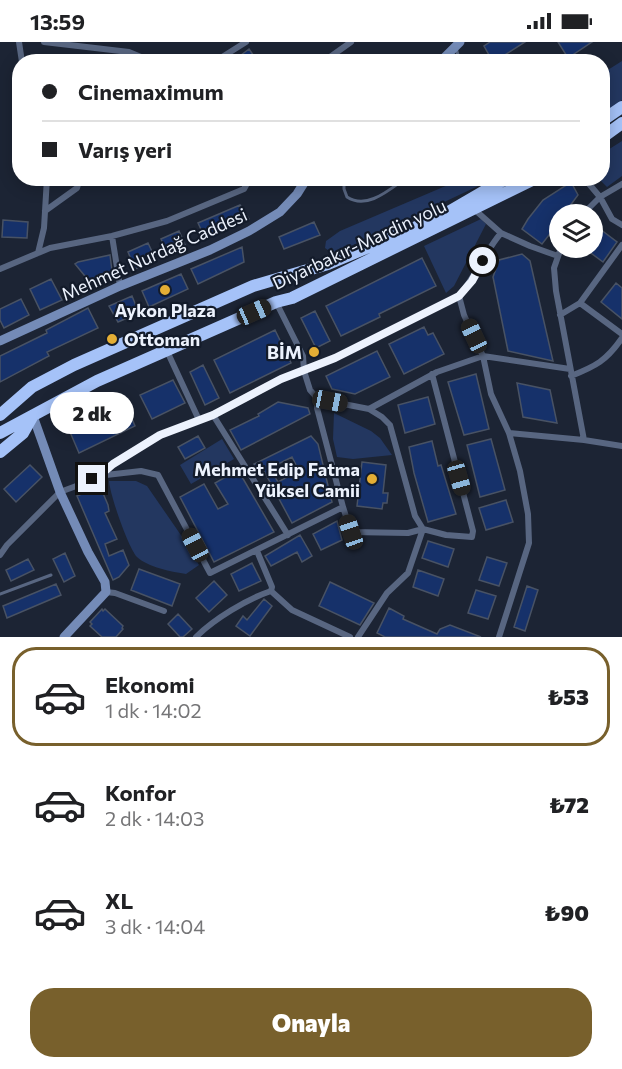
<!DOCTYPE html>
<html lang="tr">
<meta charset="utf-8">
<style>
body{margin:0;font-family:Commissioner,sans-serif;background:#f2f2f2;color:#202124;height:100vh;display:flex;flex-direction:column;font-size:22px;white-space:nowrap}
*{box-sizing:border-box;margin:0}
p{font-size:20px;color:#757577}
.icon{flex:none;width:33px;height:33px;fill:none;stroke:currentColor;stroke-width:2;stroke-linecap:round;stroke-linejoin:round}
.map{position:relative;height:595px;overflow:hidden}
.panel{display:flex;flex-direction:column;background:#fff;flex:1}
.panel>*{flex:none}
.banner{position:absolute;left:12px;top:12px;width:598px;height:132px;border-radius:24px;box-shadow:0 3px 15px #0003;display:grid;align-content:center;height:132px;padding:0 30px;background:#fff}
.fabs{position:absolute;left:549px;top:162px;display:grid;gap:12px}
.fabs a{display:grid;place-items:center;width:54px;height:54px;border-radius:50%;background:#fff;box-shadow:0 3px 15px #0003;font-size:30px}
.end{position:absolute;width:27px;height:27px;margin:-14px;border:8px solid #ecf2fd;background:#111;box-shadow:0 0 0 3px #111}
.from{border-radius:50%}
.bubble{position:absolute;height:42px;border-radius:21px;background:#fff;box-shadow:0 3px 15px #0003;font-size:20px;font-weight:800;line-height:42px;text-align:center}
.car{position:absolute;width:18px;height:36px;margin:-18px -9px;border-radius:8px;box-shadow:0 0 4px 2px #0007;background:linear-gradient(#222 24%,#8ab4d8 0 40%,#222 0 76%,#8ab4d8 0 86%,#222 0)}
.banner b{display:flex;align-items:center;gap:21px;height:57px;font-size:22px}
.banner b+b{border-top:2px solid #e0e0e0}
.banner i{width:15px;height:15px;background:#202124}
ul{padding:10px 0 0;list-style:none}
li{display:flex;align-items:center;gap:18px;height:99px;margin:0 12px 9px;padding:0 18px;border:3px solid transparent;border-radius:24px}
li div{flex:1}
li b{display:block;font-size:22px}
li em{font-style:normal;font-weight:800}
li.selected{border-color:#78602c}
li>.icon{width:54px;height:54px;stroke-width:1.5}
.action{display:flex;gap:12px;margin-top:auto;padding:12px 30px}
.action a{flex:1;height:69px;border-radius:24px;background:#78602c;color:#fff;font-size:24px;font-weight:800;line-height:69px;text-align:center}
.status{display:flex;justify-content:space-between;align-items:center;height:42px;padding:0 30px;background:#fff;direction:ltr}
.status svg{height:16px;fill:currentColor}
.map>svg:first-child{display:block}
.green{fill:#233760}
.building{fill:#16316a;stroke:#485264;stroke-width:1.5;fill-rule:evenodd}
.lines{fill:none;stroke-linecap:round;stroke-linejoin:round}
.lane{stroke:#586681;stroke-width:3}
.street{stroke:#586681;stroke-width:6}
.secondary{stroke:#748bb7;stroke-width:9}
.highway{stroke:#a5c2f8;stroke-width:12}
.route{stroke:#ecf2fd;stroke-width:8}
.poi-dot{fill:#e4ae35;stroke:#131b2a;stroke-width:2}
.labels{text-anchor:middle;dominant-baseline:central;stroke-width:4.5;stroke-linejoin:round;paint-order:stroke}
.street-label{font-size:18px;fill:#ecf2fd;stroke:#131b2a}
.poi-label{font-size:18px;font-weight:bold;fill:#ecf2fd;stroke:#131b2a;text-anchor:end}
</style>
<div class="status"><b>13:59</b><svg viewBox="0 0 49 12"><path d="M0 12V9h3v3zM5 12V6h3v6zM10 12V3h3v9zM15 12V0h3v12zM26 1h20v11H26zM47 4h2v5h-2z"/></svg></div>
<div class="map">
<svg width="622" height="595" viewBox="0 0 622 595">
<rect width="100%" height="100%" fill="#1c2434"/>
<!-- green -->
<path class="green" d="M622 19V58L603 72V31Z
M622 99V134L607 145 599 137 603 136V111Z
M462 137H493L334 212 325 206 326 199 340 189Z
M481 177 486 182 454 244 446 251 424 204Z
M334 371 371 389 380 396 392 413 353 417 337 415 333 397Z
M222 397 234 417 191 442 180 423Z
M109 439H136L147 444 185 499 199 523 186 532C173 530 147 525 137 515 128 505 110 453 109 439Z"/>
<!-- building -->
<path class="building" d="M490 0H525L500 16 502 20H493L484 4Z
M558 0H592L568 16Z
M249 7 258 20H232Z
M571 140 578 153 564 172H560V179L542 202 522 187 528 177 543 158Z
M240 163 249 177 205 196 198 181Z
M3 178 28 180 27 196 2 195Z
M314 180 320 193 284 207 279 195Z
M592 181 617 200 603 220 584 206H592Z
M179 189 186 205 168 213 161 197Z
M148 201 156 218 135 227 128 210Z
M242 205 244 220 198 242 191 227Z
M522 212 530 219 553 319 508 309 493 235 499 218Z
M110 213 113 237 94 245 75 222 78 220Z
M422 216 436 244 379 272 380 275 341 294 326 264Z
M181 232 188 247 149 265 142 249Z
M51 237 62 258 40 268 30 247Z
M616 241 622 246V277L601 260Z
M132 254 139 271 118 280 109 264Z
M21 257 29 273 4 286 0 278V267Z
M88 266 98 286 47 310 49 314 0 340V314L47 291 46 288Z
M315 269 330 299 316 306 301 276Z
M424 285 428 293 433 291 444 312 404 332 389 302Z
M275 288 291 321 230 351 214 318Z
M377 309 390 335 355 352 332 347 326 334Z
M203 323 219 356 205 363 190 330Z
M476 332 489 387 464 393 448 340Z
M173 338 185 361 152 377 140 353Z
M517 341 550 348 557 381 523 375Z
M428 355 435 382 405 391 398 363Z
M119 360 121 364 126 363 135 384 79 411 67 383Z
M278 360 308 366 310 372 241 408 230 388 259 374 258 372Z
M198 394 205 406 185 417 178 405Z
M311 394 318 402 332 460 292 481 264 429 260 431 254 422ZM292 415 299 429 278 440 270 426Z
M491 397 505 448 480 455 467 403Z
M432 399 438 424 441 423 456 472 428 480 414 431 409 405Z
M362 420 386 423 383 451H388L387 461H383L382 467 357 464Z
M30 423 42 435 16 460 4 447Z
M238 428 274 490 214 520 180 455 204 442 218 467 228 462 215 441Z
M100 444 108 463 109 469 105 471 117 497 105 502 109 514 123 508 129 523 119 535 113 538 77 454Z
M506 458 513 480 486 488 479 466Z
M337 479 342 498 321 508 313 492Z
M300 493 312 514 302 520 297 510 271 524 265 514Z
M428 499 454 507 448 525 422 516Z
M65 511 75 534 64 540 53 517Z
M487 515 507 521 499 544 479 538Z
M28 517 34 528 11 539 6 528Z
M252 521 261 539 239 549 231 532Z
M139 527 180 542 172 564 131 548Z
M418 528 444 537 438 554 413 545Z
M214 539 227 553 209 570 196 556Z
M330 540 374 561 360 583 319 564Z
M56 542 61 553 7 576 3 564Z
M527 544 538 548 525 589 514 585Z
M476 548 496 554 488 577 468 571Z
M264 557 272 564 250 594 236 584 243 574 247 578Z
M389 566 404 574 403 577 437 592 440 587 450 583 481 595H385L377 591Z
M102 567 103 569 105 567 123 584 122 586 123 587 116 595H102L90 584 92 582 90 580Z
M178 572 192 587 183 595H180L168 582Z"/>
<g class="lines">
<!-- lane -->
<path class="lane" d="M456 6 460 20
M344 136V147L347 155C367 168 389 148 406 136
M0 552 51 533"/>
<!-- street -->
<path class="street" d="M19 0 22 20
M44 0 129 10 153 20
M219 17 246 0
M114 20 116 9
M323 20 351 0
M584 136 600 155 612 177 622 183
M45 169 77 146 80 136
M583 172 600 155 622 142
M501 191 530 204 558 214
M112 194 120 244
M561 206 554 226 556 249 584 398
M38 211 44 186 47 136
M0 227 50 206 112 194 167 179 244 147 250 136
M459 254 464 273 483 314 491 352 509 391 520 429 528 472 529 501 499 595
M276 260 303 314 304 329 310 348 318 357 369 367 382 375 390 383 415 474 423 487 446 493 472 495 473 489 432 332
M580 261 622 292
M560 273 580 261 622 203
M167 309 199 378
M571 334C596 324 606 319 622 296
M318 357 317 366 343 465
M369 367 437 330 483 314 570 327
M213 373 288 493
M509 391 584 398 622 404
M101 432 113 422 160 393 213 373 281 337 335 316 459 254C476 234 484 211 501 191L475 168
M0 513 7 503 60 450 106 433 141 429 158 433 210 531 343 465 351 490 408 491 423 487
M271 549 292 568 350 595
M106 550 115 551 164 569
M196 595C214 577 247 557 271 549L272 545 257 509
M358 595 387 551 408 531 423 487"/>
<!-- secondary -->
<path class="secondary" d="M440 20 460 0
M0 299 120 244 210 208 249 189 280 170 297 152 307 136
M33 374 60 450 88 510 105 540 106 550 64 595"/>
<!-- highway -->
<path class="highway" d="M603 78 622 65
M603 95 622 81
M0 373 32 345 74 323 253 244 328 222 440 175 507 136
M0 391 97 339 276 260 292 256 536 136
M0 410 23 391 32 375"/>
</g>
<g class="lines">
<!-- route -->
<path class="route" d="M92 437 98 435 113 422 160 393 213 373 281 337 335 316 459 254 472 239 483 219"/>
</g>
<!-- markers -->
<g class="poi-dot">
<circle cx="165" cy="248" r="6"/>
<circle cx="112" cy="297" r="6"/>
<circle cx="314" cy="310" r="6"/>
<circle cx="372" cy="437" r="6"/>
</g>
<g class="labels">
<!-- street labels -->
<g class="street-label">
<text transform="translate(359 202) rotate(-25)">Diyarbakır-Mardin yolu</text>
<text transform="translate(154 212) rotate(-24)">Mehmet Nurdağ Caddesi</text>
</g>
<!-- poi labels -->
<g class="poi-label">
<text x="165" y="268" text-anchor="middle">Aykon Plaza</text>
<text x="124" y="297" text-anchor="start">Ottoman</text>
<text x="302" y="310">BİM</text>
<text x="360" y="427">Mehmet Edip Fatma<tspan x="360" dy="21">Yüksel Camii</tspan></text>
</g>
</g>
</svg>
<div class="fabs">
<a><svg class="icon" aria-label="layers" viewBox="0 0 24 24"><path d="M12 4l9 5-9 5-9-5zM3 14l9 5 9-5"/></svg></a>
</div>
<i class="end from" style="left:483px;top:219px"></i>
<i class="end" style="left:92px;top:437px"></i>
<div class="bubble" style="left:50px;top:350px;width:84px">2 dk</div>
<i class="car" style="left:254px;top:270px;rotate:66deg"></i>
<i class="car" style="left:474px;top:294px;rotate:335deg"></i>
<i class="car" style="left:330px;top:359px;rotate:101deg"></i>
<i class="car" style="left:459px;top:436px;rotate:164deg"></i>
<i class="car" style="left:351px;top:490px;rotate:341deg"></i>
<i class="car" style="left:195px;top:503px;rotate:332deg"></i>
<div class="banner">
<b><i class="from"></i>Cinemaximum</b>
<b><i></i>Varış yeri</b>
</div>
</div>
<section class="panel">
<ul>
<li class="selected"><svg class="icon" aria-label="car" viewBox="0 0 24 24"><path d="M5 17H2v-5l4-1 3-4h7l3 4 3 1v5h-3M9 17h6M6 11h13"/><circle cx="7" cy="17" r="2"/><circle cx="17" cy="17" r="2"/></svg><div><b>Ekonomi</b><p>1 dk · 14:02</p></div><em>₺53</em></li>
<li><svg class="icon" aria-label="car" viewBox="0 0 24 24"><path d="M5 17H2v-5l4-1 3-4h7l3 4 3 1v5h-3M9 17h6M6 11h13"/><circle cx="7" cy="17" r="2"/><circle cx="17" cy="17" r="2"/></svg><div><b>Konfor</b><p>2 dk · 14:03</p></div><em>₺72</em></li>
<li><svg class="icon" aria-label="car" viewBox="0 0 24 24"><path d="M5 17H2v-5l4-1 3-4h7l3 4 3 1v5h-3M9 17h6M6 11h13"/><circle cx="7" cy="17" r="2"/><circle cx="17" cy="17" r="2"/></svg><div><b>XL</b><p>3 dk · 14:04</p></div><em>₺90</em></li>
</ul>
<div class="action"><a>Onayla</a></div>
</section>
